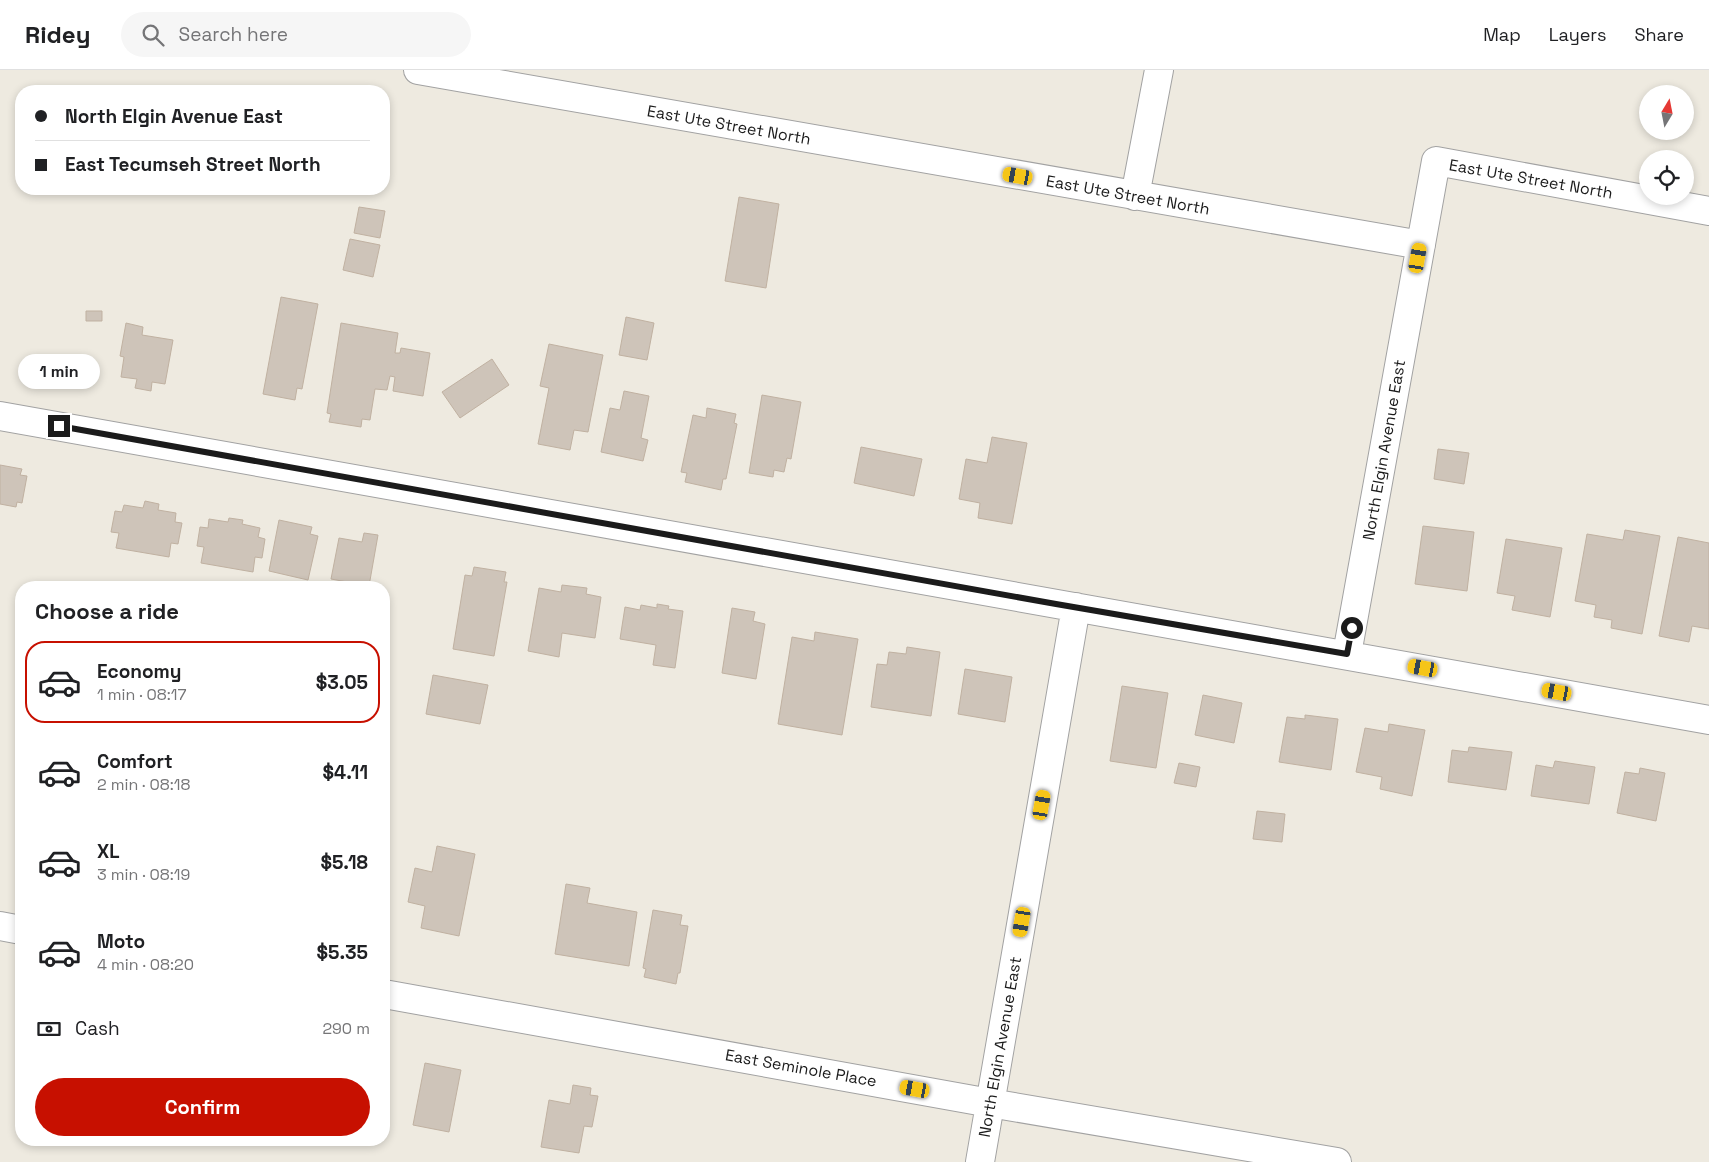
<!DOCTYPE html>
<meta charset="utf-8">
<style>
body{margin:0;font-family:"Space Grotesk",sans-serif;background:#f6f6f6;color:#202124;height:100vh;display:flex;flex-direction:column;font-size:19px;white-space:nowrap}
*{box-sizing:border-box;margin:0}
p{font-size:16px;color:#757577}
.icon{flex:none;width:28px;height:28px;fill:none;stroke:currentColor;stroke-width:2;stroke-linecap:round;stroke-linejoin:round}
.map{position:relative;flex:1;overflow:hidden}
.side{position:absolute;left:15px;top:511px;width:375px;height:565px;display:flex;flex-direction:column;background:#fff;border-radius:20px;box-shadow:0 2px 8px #0003}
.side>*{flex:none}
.top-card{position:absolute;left:15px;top:15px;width:375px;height:110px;border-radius:20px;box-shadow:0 2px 8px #0003;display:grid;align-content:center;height:110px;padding:0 20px;background:#fff}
.needle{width:32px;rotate:10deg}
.tools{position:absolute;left:1639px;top:15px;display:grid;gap:10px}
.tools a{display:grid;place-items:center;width:55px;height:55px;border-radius:50%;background:#fff;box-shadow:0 2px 8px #0003;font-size:25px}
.end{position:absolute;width:22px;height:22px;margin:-11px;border:6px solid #1b1b1b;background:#fff;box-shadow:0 0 0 2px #fff}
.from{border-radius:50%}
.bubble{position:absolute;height:35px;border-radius:18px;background:#fff;box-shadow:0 2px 8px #0003;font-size:16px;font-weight:700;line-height:35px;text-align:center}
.car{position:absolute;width:15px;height:30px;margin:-15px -8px;border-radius:6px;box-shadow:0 0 4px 1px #0007;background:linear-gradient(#f5c518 24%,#345 0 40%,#f5c518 0 76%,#345 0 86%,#f5c518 0)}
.top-card b{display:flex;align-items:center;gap:18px;height:48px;font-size:19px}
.top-card b+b{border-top:1px solid #e0e0e0}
.top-card i{width:12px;height:12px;background:#202124}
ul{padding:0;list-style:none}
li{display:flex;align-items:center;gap:15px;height:82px;margin:0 10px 8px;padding:0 10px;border:2px solid transparent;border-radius:20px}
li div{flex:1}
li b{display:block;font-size:19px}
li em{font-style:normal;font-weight:700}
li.selected{border-color:#c71000}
li>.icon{width:45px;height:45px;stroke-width:1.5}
h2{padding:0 20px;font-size:22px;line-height:60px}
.pay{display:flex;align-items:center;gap:12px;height:55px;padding:0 20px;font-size:19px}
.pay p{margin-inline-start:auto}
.button{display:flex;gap:10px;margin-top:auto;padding:10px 20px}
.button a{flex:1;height:58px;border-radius:30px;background:#c71000;color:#fff;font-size:20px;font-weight:700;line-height:58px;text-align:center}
header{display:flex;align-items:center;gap:30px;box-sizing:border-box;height:70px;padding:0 25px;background:#fff;border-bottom:1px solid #e0e0e0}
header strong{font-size:24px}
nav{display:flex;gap:28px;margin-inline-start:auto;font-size:18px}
.search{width:350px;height:45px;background:#f6f6f6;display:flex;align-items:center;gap:12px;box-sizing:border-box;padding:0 18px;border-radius:28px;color:#757577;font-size:19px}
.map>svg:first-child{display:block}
.building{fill:#cec4b9;stroke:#c0b1a1}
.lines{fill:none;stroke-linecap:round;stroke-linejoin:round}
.minor-casing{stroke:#a2a2a2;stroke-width:30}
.minor{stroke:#fff;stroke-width:28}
.route{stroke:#1b1b1b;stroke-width:6}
.labels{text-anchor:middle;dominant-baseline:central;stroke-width:4.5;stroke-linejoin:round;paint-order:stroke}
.street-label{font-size:16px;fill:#1b1b1b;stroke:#fff}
</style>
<header>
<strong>Ridey</strong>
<div class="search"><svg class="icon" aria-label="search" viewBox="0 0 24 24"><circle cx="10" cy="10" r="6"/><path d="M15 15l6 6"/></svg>Search here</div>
<nav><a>Map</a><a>Layers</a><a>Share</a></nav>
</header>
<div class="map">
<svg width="1709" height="1092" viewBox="0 0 1709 1092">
<rect width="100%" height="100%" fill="#eeeae0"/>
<!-- building -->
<path class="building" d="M739 127 779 134 766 218 725 211Z
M359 137 385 141 380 168 354 163Z
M350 169 380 175 373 207 343 200Z
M281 227 318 234 302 319 297 318 295 330 263 324Z
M86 241H102V251H86Z
M626 247 654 253 647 290 619 285Z
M126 253 143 257 142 265 173 270 165 314 152 312 151 321 135 318 137 309 121 307 124 287 120 286Z
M341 253 398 263 395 283H400L401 278 430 283 423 326 393 321 395 307 390 306 387 320 375 319 370 350 362 349 361 357 329 352 331 344 327 343Z
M549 274 603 285 588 362 574 360 570 380 538 374 549 318 540 316Z
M492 289 509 315 460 348 442 322Z
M624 321 649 326 641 368 648 370 643 391 601 382 610 338 620 340Z
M762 325 801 332 791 389 787 388 784 402 774 400 773 407 749 403Z
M707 338 736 344 734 353 737 354 726 409H723L721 420 685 412 687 403 681 402 693 345 706 348Z
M992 367 1027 373 1012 454 978 448 980 433 959 429 966 389 987 393Z
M861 377 922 389 914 426 854 413Z
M1438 379 1469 383 1464 414 1434 409Z
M0 395 22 399 20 405 27 406 22 433 17 432 16 437 0 434Z
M145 431 159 434 158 440 176 443 175 452 182 453 178 474 171 473 169 487 116 478 119 463 111 462 115 441 122 442 124 435 143 438Z
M229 448 243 450 242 454 260 458 258 467 265 469 262 488 255 487 253 502 201 493 204 477 197 476 200 457 208 458 209 449 228 452Z
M279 450 312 457 310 464 318 466 308 510 269 501Z
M1423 456 1474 462 1467 521 1415 514Z
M1625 460 1660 466 1642 564 1611 558 1612 550 1594 547 1596 535 1575 531 1587 464 1623 470Z
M364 463 378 465 369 516 331 509 339 468 362 472Z
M1678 467 1709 473V559L1692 556 1689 572 1659 566Z
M1506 469 1562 478 1550 547 1512 540 1515 526 1497 523Z
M474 497 506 502 504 512H507L494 586 453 579 465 505 472 506Z
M562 515 587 518 586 524 601 527 595 568 562 563 559 587 528 581 539 518 561 522Z
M657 534 669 536 668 539 683 541 675 598 653 595 656 575 620 569 625 537 640 540 641 535 657 538Z
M732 538 755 542 753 551 765 554 756 609 722 603Z
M815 562 858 569 842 665 778 654 792 567 814 571Z
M907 577 940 582 931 646 871 637 877 594 887 595 889 582 906 584Z
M965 599 1012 607 1005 652 958 644Z
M433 605 488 615 480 654 426 644Z
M1122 616 1168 623 1156 698 1110 691Z
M1203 625 1242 633 1234 673 1195 665Z
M1305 645 1338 649 1331 700 1279 692 1287 647 1305 649Z
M1389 654 1425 660 1412 726 1380 719 1382 707 1356 702 1365 658 1388 662Z
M1469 677 1512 682 1506 720 1448 712 1452 680 1468 682Z
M1555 691 1595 697 1589 734 1531 726 1536 695 1553 698Z
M1179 693 1200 697 1196 717 1174 713Z
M1640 698 1665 703 1656 751 1617 743 1625 702 1639 704Z
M1257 741 1285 744 1282 772 1253 769Z
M437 776 475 784 459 866 421 858 425 836 408 832 415 798 432 802Z
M566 814 590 818 587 833 637 842 629 896 555 884Z
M653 840 682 845 680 855 688 856 680 903H678L676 914 644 907 646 899 643 898Z
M425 993 461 1000 449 1062 413 1055Z
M573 1015 591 1018 590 1025 598 1026 592 1057 584 1056 579 1083 541 1077 549 1030 570 1034Z"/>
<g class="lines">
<defs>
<path id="minor" d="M418 0 1421 175
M1135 126 1159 0
M0 346 1709 650
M1347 584 1436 91 1709 141
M0 856 21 860
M384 924 990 1033 1337 1092
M980 1092 1076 537"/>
</defs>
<!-- minor casing -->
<use href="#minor" class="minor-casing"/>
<!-- minor -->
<use href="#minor" class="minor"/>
</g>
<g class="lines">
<!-- route -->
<path class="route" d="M59 356 1056 534 1347 584 1352 558"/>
</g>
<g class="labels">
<!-- street labels -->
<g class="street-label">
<text transform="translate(729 55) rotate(10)">East Ute Street North</text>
<text transform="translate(1531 109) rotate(10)">East Ute Street North</text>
<text transform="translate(1128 125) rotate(10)">East Ute Street North</text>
<text transform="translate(1384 380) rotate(-80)">North Elgin Avenue East</text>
<text transform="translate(1000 977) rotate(-80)">North Elgin Avenue East</text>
<text transform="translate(801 998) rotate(10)">East Seminole Place</text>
</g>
</g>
</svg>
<div class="tools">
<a><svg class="needle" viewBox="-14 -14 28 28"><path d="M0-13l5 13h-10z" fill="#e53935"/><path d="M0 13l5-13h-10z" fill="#757577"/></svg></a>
<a><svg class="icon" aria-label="locate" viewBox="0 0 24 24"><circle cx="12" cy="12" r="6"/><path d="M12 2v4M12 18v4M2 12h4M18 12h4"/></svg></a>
</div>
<i class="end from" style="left:1352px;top:558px"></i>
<i class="end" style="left:59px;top:356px"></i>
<div class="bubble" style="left:18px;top:284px;width:82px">1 min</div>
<i class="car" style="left:1018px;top:106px;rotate:280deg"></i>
<i class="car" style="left:1418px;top:188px;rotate:10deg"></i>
<i class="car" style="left:1423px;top:598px;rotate:280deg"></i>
<i class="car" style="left:1557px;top:622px;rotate:280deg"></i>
<i class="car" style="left:1042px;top:735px;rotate:10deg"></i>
<i class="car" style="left:1022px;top:852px;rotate:190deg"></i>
<i class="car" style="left:915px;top:1019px;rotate:280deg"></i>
<div class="top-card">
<b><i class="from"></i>North Elgin Avenue East</b>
<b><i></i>East Tecumseh Street North</b>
</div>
<section class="side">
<h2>Choose a ride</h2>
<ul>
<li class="selected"><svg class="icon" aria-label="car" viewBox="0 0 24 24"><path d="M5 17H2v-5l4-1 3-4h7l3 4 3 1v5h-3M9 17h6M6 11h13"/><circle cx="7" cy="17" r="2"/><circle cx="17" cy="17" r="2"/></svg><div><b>Economy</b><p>1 min · 08:17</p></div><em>$3.05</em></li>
<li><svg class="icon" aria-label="car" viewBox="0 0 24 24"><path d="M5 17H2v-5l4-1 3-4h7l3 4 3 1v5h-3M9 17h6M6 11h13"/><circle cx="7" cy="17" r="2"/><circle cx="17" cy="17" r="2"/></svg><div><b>Comfort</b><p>2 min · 08:18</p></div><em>$4.11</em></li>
<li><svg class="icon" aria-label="car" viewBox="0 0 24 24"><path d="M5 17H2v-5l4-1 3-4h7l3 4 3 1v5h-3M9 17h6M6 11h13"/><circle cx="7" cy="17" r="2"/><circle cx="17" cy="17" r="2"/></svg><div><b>XL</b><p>3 min · 08:19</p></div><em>$5.18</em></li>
<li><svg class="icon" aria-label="car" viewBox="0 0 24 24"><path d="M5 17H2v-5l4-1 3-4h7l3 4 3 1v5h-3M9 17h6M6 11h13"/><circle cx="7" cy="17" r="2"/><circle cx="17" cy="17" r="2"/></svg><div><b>Moto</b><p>4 min · 08:20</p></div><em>$5.35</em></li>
</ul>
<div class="pay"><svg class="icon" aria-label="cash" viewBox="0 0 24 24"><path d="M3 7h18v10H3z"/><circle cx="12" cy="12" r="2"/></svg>Cash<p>290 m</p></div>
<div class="button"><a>Confirm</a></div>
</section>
</div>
